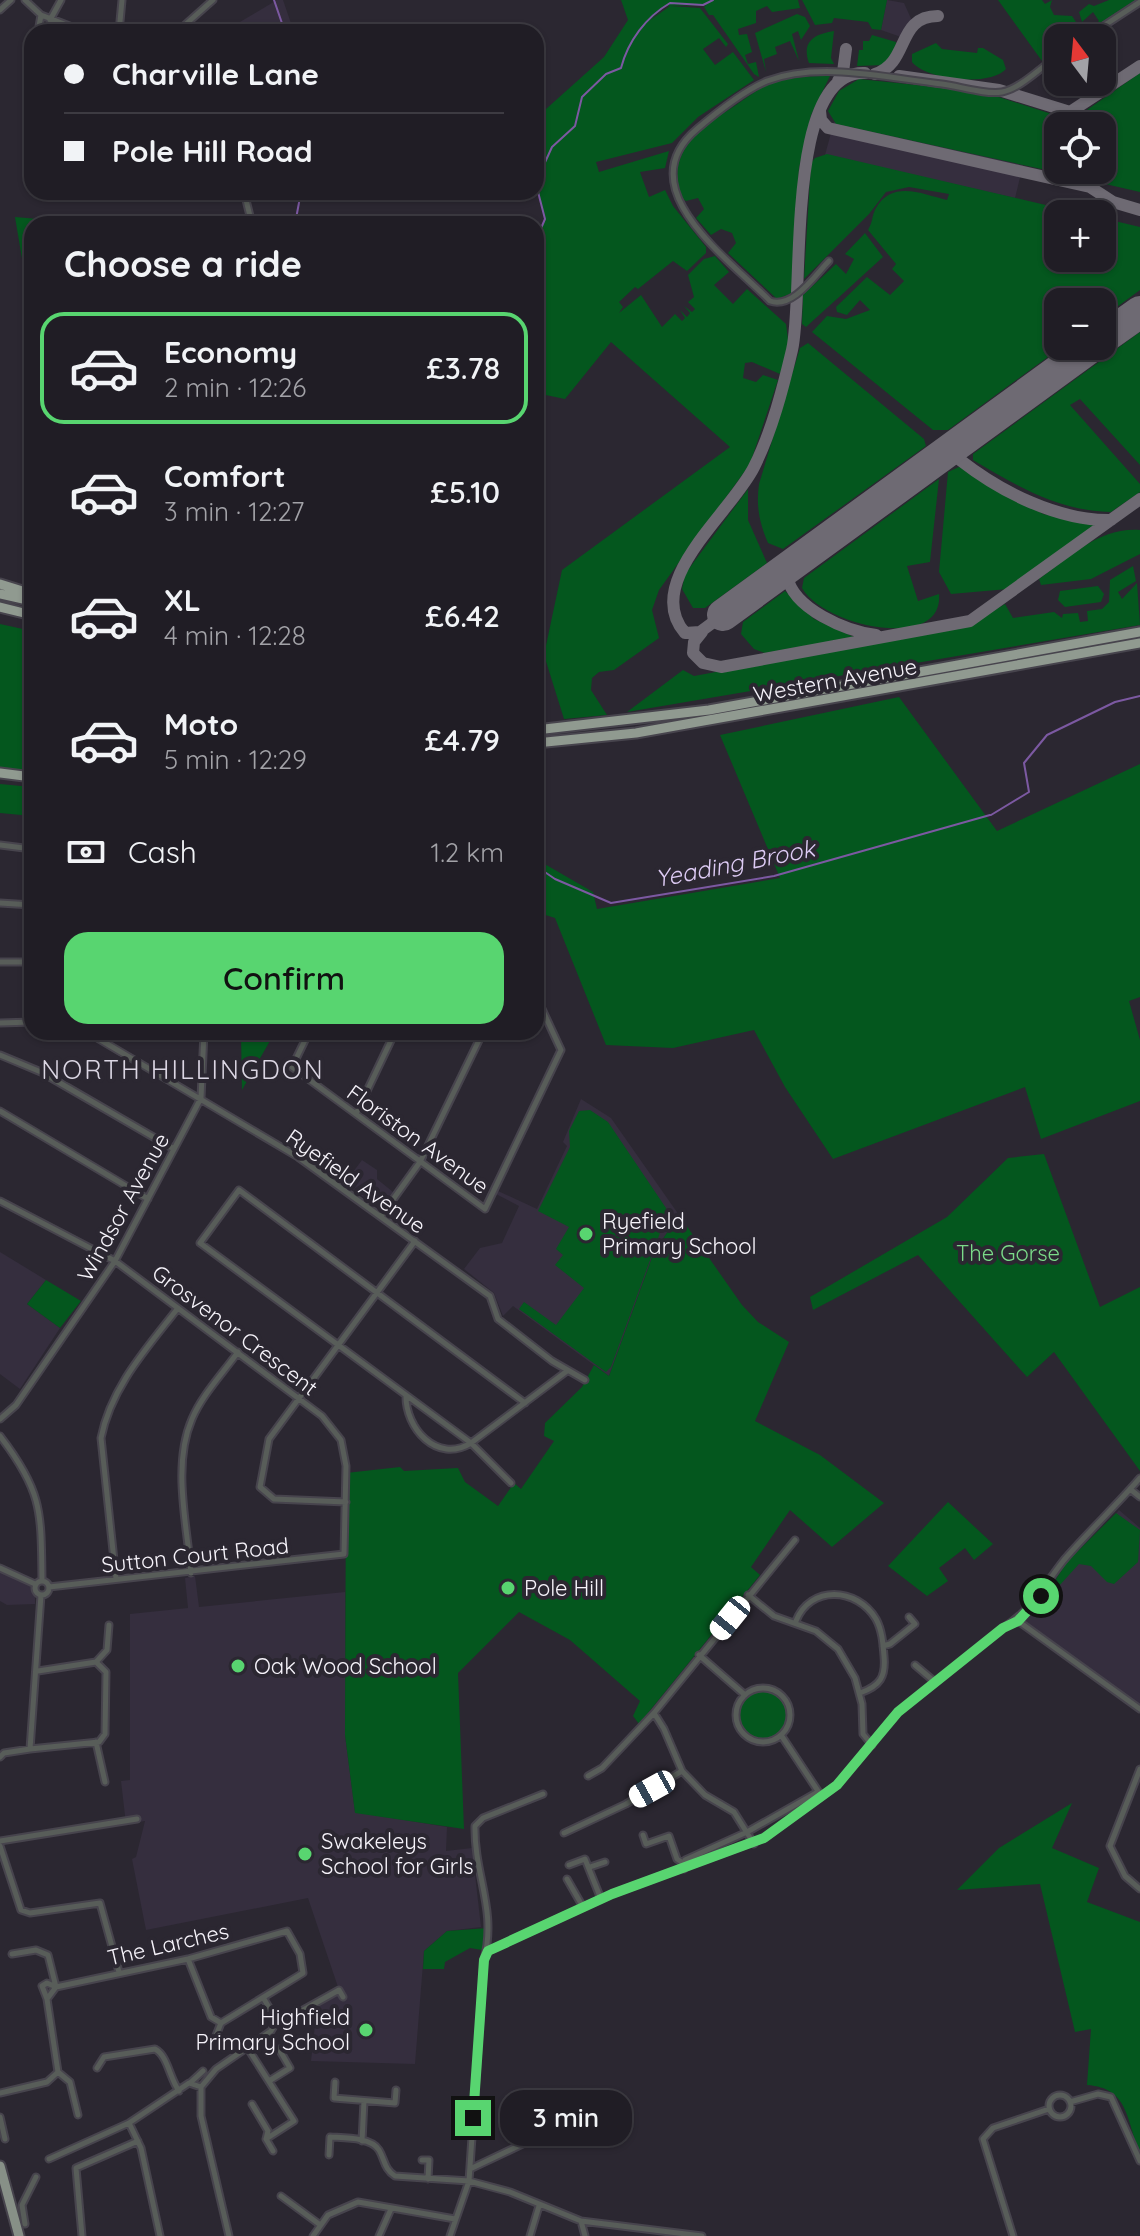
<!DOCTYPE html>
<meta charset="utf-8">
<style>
body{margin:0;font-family:Quicksand,sans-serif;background:#2d2a32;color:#f1f3f6;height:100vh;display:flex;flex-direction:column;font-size:30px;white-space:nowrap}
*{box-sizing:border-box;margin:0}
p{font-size:26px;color:#a2a2a7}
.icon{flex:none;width:44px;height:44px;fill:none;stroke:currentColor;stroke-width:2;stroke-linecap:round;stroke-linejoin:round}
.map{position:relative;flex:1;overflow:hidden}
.sheet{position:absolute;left:24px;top:216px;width:520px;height:824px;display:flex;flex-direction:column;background:#201d25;border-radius:24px;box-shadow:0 2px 6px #0004,0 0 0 2px #3d3b42}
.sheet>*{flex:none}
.guide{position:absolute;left:24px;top:24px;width:520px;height:176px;border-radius:24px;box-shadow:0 2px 6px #0004,0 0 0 2px #3d3b42;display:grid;align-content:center;height:176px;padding:0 40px;background:#201d25}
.needle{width:52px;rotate:344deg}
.tools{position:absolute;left:1044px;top:24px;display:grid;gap:16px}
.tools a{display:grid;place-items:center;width:72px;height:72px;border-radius:16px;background:#201d25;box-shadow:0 2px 6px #0004,0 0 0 2px #3d3b42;font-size:40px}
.end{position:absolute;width:36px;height:36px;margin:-18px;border:10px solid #58d570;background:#111;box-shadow:0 0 0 4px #111}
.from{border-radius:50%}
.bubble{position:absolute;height:56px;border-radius:24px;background:#201d25;box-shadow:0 2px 6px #0004,0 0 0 2px #3d3b42;font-size:26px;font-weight:600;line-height:56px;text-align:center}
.car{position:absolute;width:24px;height:48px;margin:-24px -12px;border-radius:10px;box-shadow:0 0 6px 2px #0007;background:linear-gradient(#fff 24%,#345 0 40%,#fff 0 76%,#345 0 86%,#fff 0)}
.guide b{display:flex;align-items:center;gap:28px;height:76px;font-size:30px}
.guide b+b{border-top:2px solid #3d3b42}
.guide i{width:20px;height:20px;background:#f1f3f6}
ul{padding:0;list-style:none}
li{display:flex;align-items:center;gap:24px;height:112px;margin:0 16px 12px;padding:0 24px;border:4px solid transparent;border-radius:24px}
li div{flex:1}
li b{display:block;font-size:30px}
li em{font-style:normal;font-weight:600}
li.selected{border-color:#58d570}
li>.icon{width:72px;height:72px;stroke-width:1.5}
h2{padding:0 40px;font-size:36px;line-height:96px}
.pay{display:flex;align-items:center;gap:20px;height:88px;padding:0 40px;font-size:30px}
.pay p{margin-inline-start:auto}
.action{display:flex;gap:16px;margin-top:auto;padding:16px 40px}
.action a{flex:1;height:92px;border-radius:24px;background:#58d570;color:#111;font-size:32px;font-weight:600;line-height:92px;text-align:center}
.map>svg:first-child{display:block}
.built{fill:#352e3e}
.green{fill:#04571e}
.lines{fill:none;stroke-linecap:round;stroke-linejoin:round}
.stream{stroke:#7c59a2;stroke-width:2}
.taxiway{stroke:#6e6a73;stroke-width:12}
.runway{stroke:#6e6a73;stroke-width:32}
.minor-casing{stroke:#47444d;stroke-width:9}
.primary-casing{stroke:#47444d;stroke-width:13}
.trunk-casing{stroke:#47444d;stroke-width:13}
.minor{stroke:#585d59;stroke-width:5}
.primary{stroke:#879087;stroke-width:9}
.trunk{stroke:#909a90;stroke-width:9}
.route{stroke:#58d570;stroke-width:10}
.poi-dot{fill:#58d570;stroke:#2b2731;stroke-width:3}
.labels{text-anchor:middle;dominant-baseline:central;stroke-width:8;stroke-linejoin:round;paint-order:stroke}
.street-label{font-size:22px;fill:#f6f3fa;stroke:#2b2731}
.poi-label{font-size:22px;fill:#f6f3fa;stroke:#2b2731;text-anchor:start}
.park-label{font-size:22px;fill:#7bdb89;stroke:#2b2731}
.water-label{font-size:24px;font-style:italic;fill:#ddcbf4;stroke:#2b2731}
.quarter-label{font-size:26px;letter-spacing:2px;fill:#dbd6e3;stroke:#2b2731}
</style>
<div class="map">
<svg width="1140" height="2236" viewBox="0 0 1140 2236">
<rect width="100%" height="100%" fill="#2b2731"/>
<!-- built -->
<path class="built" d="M277 0H283L294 32H223Z
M887 0 904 3 913 23 904 38 881 30Z
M834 122 1023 165 1015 198 825 155Z
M581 1099 611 1118 679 1215 654 1252 609 1376 513 1306 503 1316 494 1293 464 1269 480 1248 502 1243 519 1206 496 1194 498 1191 537 1209 567 1146 563 1142Z
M362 1160 377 1170V1179L393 1192 380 1208 344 1184Z
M0 1252 46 1280 27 1304 60 1328 20 1389 0 1374Z
M1119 1510 1140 1528V1705L1022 1619 1042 1602 1059 1575Z
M0 1567 35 1584V1604L7 1605 0 1601Z
M195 1576 199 1607 345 1592V1735L355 1812 447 1827 446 1851 472 1848 481 1927 447 1931 424 1951 415 2064 311 2061 318 1998 338 1987 308 1898 146 1930 132 1859 136 1857 145 1821 126 1824 121 1781 130 1780V1614L188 1608 185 1578Z"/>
<!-- green -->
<path class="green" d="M621 0H798L800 8 772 12 767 6 756 11V23L738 29 739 35 747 34 752 52 745 55 748 64 756 62 759 77 754 74 713 15H709L704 7 706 5 665 6 649 21 670 6 700 8 728 44 726 47 719 38 703 49 715 65 733 52 754 80 698 117 672 143 596 162 599 172 669 151 665 168 640 172 649 197 665 190 673 206 706 247V253L687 271 673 261 638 289 635 287 619 302 623 307 619 313 641 295 662 327 675 314 682 321 685 318 680 310 687 317 690 313 684 306 692 312 695 309 688 302 694 297 688 275 704 259 715 256 729 272 714 285 733 304 747 289 786 324 789 347 780 374 752 362 745 363 743 378 756 382 763 375 778 380 750 464 659 590 652 610 659 638 614 670 599 672 592 678 591 690 607 715 564 719 544 655 562 570 730 447 611 342 565 399 536 393V240L545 219 536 183V118L604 57 628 20Z
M802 0H887L881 30 872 29 868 22 834 18 832 23 815 25Z
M998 0H1042L1045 4 1052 0 1050 7 1054 15 1072 16 1076 22 1065 25 1078 26 1085 35 1058 38V54L1042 61Z
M1109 0H1135L1088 31 1099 21 1093 12 1082 22 1079 12 1089 4 1094 6Z
M797 14 805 17 810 26 801 40 798 31 792 34 799 61 790 41 775 47 777 54 764 59 766 72 755 33Z
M834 31 831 58 834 64 809 63C801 41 815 34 834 31Z
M872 35 896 42 895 53 884 65 857 66 859 50H863V41H869Z
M936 43 942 49 977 53 978 48H983L1003 60 1006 69C990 87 926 80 912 62V54Z
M1140 73V192L1088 180 1081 170H1102V126H1081V114Z
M830 76 811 115 799 168 792 293 777 299 728 253 736 243 732 233 721 229 711 235 696 218 704 209 698 198 686 201 681 197C665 151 702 127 736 105 748 97 760 87 774 82 793 77 811 76 830 76Z
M859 79 983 92 1064 118H1076L1077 126H1058V170H1076L1069 175 836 124 828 111 839 91Z
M827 154 1084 214H1058V258H1102V218L1140 227V290L1102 318V302H1058V346H1063L948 430H933L812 332 827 316 846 319 870 310 860 300 847 315 837 312 836 307 867 277 890 295 904 281 892 269 896 264 868 230C874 219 871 217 876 208 893 179 924 195 947 200L949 194 909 187 886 192 869 214 804 279 811 163 815 158Z
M15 217 96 224H32V318Z
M865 233 883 257C857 281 831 304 806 327L802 324 803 295 836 264 846 274 854 259 845 254Z
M1140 332V465L1080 399 1070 405 1140 484V492L1111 512C1058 511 1017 486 973 460V454Z
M808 343 924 439 926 446 783 549 768 543C759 522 756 506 759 484L800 348Z
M961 466 1043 514 1095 525 1008 589 951 594 939 572 948 472Z
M939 479 930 562 907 566 918 601 939 594C944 652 824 627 802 588L804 578Z
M748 489V520L767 563 705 608H693L682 589 685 574Z
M1140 530V554L1091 579 1041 585 1039 579C1070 557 1099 527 1140 530Z
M1133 566 1136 581 1118 592 1122 599 1137 583 1140 625 627 712 683 670 694 676 968 626 1005 604 1013 618 1054 612 1062 618 1063 614 1078 613 1080 622 1088 621 1087 611 1102 609 1109 602 1110 580Z
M1098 586 1104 594 1101 602 1065 607 1058 600 1060 591Z
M785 591 814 619 854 637 765 653 754 649 741 634 743 622Z
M0 624 32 631V774L0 770Z
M899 697 997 831 1140 764V997L1129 1001 1140 1040V1101L1041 1139 1025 1087 833 1159 785 1087 754 1030 673 1048 606 1045 555 918 536 912V859L593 892 597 909 780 878 720 735Z
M0 784 32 787V816L0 813Z
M241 1032H275L242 1090 241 1034Z
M590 1110 608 1122 668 1211 611 1367 606 1372 519 1309 524 1302 556 1325 584 1288 555 1265 563 1255 556 1249 569 1227 538 1211 570 1147 569 1131 579 1111Z
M1044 1154 1100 1307 1140 1287V1471L1054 1352 1027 1377 918 1255 813 1310 810 1297 947 1217 1008 1158Z
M679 1215 742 1305 758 1322 789 1342 755 1421 820 1455 884 1503 832 1547 790 1510 751 1567 760 1575 639 1724 633 1716 640 1701 570 1640 519 1612 458 1673 464 1829 355 1813 345 1735 346 1473 400 1467 404 1471 458 1468 465 1482 498 1506 514 1483 521 1489 554 1441 544 1436 545 1423 582 1387 594 1365 609 1376 654 1252Z
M46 1280 81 1301 60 1328 27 1304Z
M948 1502 993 1544 974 1560 965 1548 939 1568 948 1581 927 1596 888 1566Z
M1116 1513 1140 1530 1138 1562 1114 1584 1107 1582 1091 1566 1079 1564 1058 1587 1056 1579 1067 1562Z
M739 1715a24 24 0 1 1 48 0a24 24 0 1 1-48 0Z
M1072 1803 1052 1848 1099 1868 1087 1902 1140 1922V2154C1126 2119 1129 2088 1087 2085L1091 2029 1075 2032 1040 1884 957 1890 999 1848Z
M488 1928V1951L470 1948 445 1962 444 1969H423L424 1951 447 1931Z"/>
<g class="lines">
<!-- stream -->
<path class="stream" d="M274 0 285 32
M536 182 552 147 575 126 582 97 606 74 621 68C628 41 646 17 670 3L703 5 713 0
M295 224 301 192
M536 240 545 219 536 184
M991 815 1029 792 1024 763 1047 735 1115 702 1140 696
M536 866 555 879 611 903 774 876 990 815"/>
<!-- taxiway -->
<path class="taxiway" d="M875 74C910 63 896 16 938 16
M899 76 999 90 1070 112 1140 66
M838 81 843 72 846 49
M820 111 821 120 828 128 1090 187 1113 202 1140 210
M963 440 958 449 960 460C1001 492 1058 521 1111 520
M795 563 787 576C793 609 846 631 876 635
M723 615 700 632 685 633C641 582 732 512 754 467 772 431 783 388 792 350 805 298 783 69 865 73
M702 632 694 642 693 653 703 663 721 667 970 621 1140 499"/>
<!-- runway -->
<path class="runway" d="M1102 339 1140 312
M723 615 1092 346"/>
<defs>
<path id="minor" d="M25 0 41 15 85 32
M0 10 11 0
M50 20 61 0
M38 32 41 15
M119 32 122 0
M177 32 213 0
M1085 38 1140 2
M244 192 252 224
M829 261C815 275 793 309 770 301 729 259 627 188 697 129 717 112 743 91 767 81 819 61 888 78 942 84 959 86 985 95 1002 92 1020 89 1042 66 1058 56
M0 845 32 849
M0 903 32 905
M0 962H32
M0 1023 32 1022
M87 1032 298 1157 490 1296 498 1319 552 1361 585 1380
M309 1032 292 1067 485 1209 561 1050 536 996
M0 1055 41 1072 174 1149
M0 1111 148 1199
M356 1114 395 1032
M0 1201 115 1261 322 1416 341 1440 346 1466 344 1554 49 1587
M381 1216 420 1162 483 1032
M406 1395C405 1428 437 1464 471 1443L567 1371
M0 1419 16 1405 115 1261 201 1098 204 1032
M0 1436C43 1492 41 1512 42 1580
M511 1483 471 1443 200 1243 239 1190 525 1403
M1130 1489 1140 1497
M346 1502 274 1499 260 1487 269 1439 415 1241
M0 1568 35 1584
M191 1573C187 1524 172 1465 192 1419 202 1395 223 1373 238 1352
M116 1579 101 1438C111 1387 147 1348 178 1308
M35 1588a7 7 0 1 1 14 0a7 7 0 1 1-14 0Z
M748 1595 774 1616 816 1631 838 1649 855 1678 862 1704 863 1734 872 1745
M796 1621C810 1585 857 1587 876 1619 882 1630 883 1643 884 1656 886 1677 880 1686 860 1693
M1018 1621 1140 1709
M883 1646 890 1644 915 1624 909 1617
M699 1655 745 1695
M96 1662 107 1650 109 1625
M915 1665 935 1682
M736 1715a27 27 0 1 1 54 0a27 27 0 1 1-54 0Z
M654 1713 664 1729 682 1771 705 1795 734 1812 754 1844
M781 1735 820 1794
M96 1742 105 1782
M30 1749 99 1742 105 1734 106 1672 96 1662 38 1671
M0 1757 4 1753 30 1749 41 1595
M1140 1769 1110 1846 1125 1876 1140 1889
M588 1776 602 1768 654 1713 795 1540
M564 1833 626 1804 682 1771
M643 1835 646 1844 669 1836 677 1859 683 1863
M0 1841 137 1819
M0 1846 21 1910 30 1913 100 1903 119 1972
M569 1865 585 1859 601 1899
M590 1867 605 1862
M684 1869 685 1860 747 1832 818 1792
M567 1879 583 1907
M488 1951 612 1894 764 1838 837 1785 898 1712 1003 1628C1035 1607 1041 1589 1064 1560 1088 1532 1116 1506 1140 1478
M12 1954 36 1950 48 1955 56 1987 47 1983 42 1986 47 1999
M264 1999 277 2021
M277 2021 287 2019 339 1990 343 1997
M215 2038 221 2023
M247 2047 294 2121 266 2139
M97 2068 104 2057 155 2049C168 2056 169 2077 179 2091
M58 2072 70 2082 78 2115
M269 2081 290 2068 279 2049
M335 2082 334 2098 395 2103 396 2090
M190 2083 203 2071
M0 2093 47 2082 58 2072 47 1999 56 1987 188 1959 287 1931 300 1954 303 1973 221 2023 211 2017 188 1959
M1049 2106a11 11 0 1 1 22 0a11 11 0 1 1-22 0Z
M1070 2102 1098 2094 1111 2097 1140 2161
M252 2104 268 2131 266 2139 273 2151
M0 2117 5 2139
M129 2123 141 2148 160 2236
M362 2141 364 2101
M329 2155 330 2137C344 2138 371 2137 379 2150 385 2160 384 2169 395 2176L469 2181 510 2192 581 2221 702 2236
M49 2159 129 2123 189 2083 201 2087
M422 2160H429L428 2179
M470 2169 552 2130
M281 2196 319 2224
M581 2221 585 2236
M25 2224 22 2205 36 2177
M82 2236 76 2168 138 2141
M229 2236 201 2116V2087L216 2069 271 2031 277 2021
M313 2236 328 2215 358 2202 455 2219
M379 2236 391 2209
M450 2236 469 2181 484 1960C497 1909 474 1875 475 1826L483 1818 543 1794
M530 2236 539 2206
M1013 2236 983 2139 993 2128 1049 2109"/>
<path id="primary" d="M0 2166 19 2236"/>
<path id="trunk" d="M0 584 32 594
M0 594 32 601
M0 607 32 615
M536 730 709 710 1140 632
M536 743 636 733 1140 643
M0 773 32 777"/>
</defs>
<!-- minor casing -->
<use href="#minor" class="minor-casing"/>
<!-- primary casing -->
<use href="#primary" class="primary-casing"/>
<!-- trunk casing -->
<use href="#trunk" class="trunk-casing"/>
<!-- minor -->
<use href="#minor" class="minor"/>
<!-- primary -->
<use href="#primary" class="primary"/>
<!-- trunk -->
<use href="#trunk" class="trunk"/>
</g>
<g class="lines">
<!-- route -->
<path class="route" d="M473 2118 484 1960 488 1951 612 1894 764 1838 837 1785 898 1712 1003 1628 1018 1621 1041 1596"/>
</g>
<!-- markers -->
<g class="poi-dot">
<circle cx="586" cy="1234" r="8"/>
<circle cx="508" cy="1588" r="8"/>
<circle cx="238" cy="1666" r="8"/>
<circle cx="305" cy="1854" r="8"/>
<circle cx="366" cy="2030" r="8"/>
</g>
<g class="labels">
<!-- street labels -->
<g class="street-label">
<text transform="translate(835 680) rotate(-10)">Western Avenue</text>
<text transform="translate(418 1139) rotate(36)">Floriston Avenue</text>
<text transform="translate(356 1181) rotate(35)">Ryefield Avenue</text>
<text transform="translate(123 1207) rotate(-61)">Windsor Avenue</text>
<text transform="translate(235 1330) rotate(37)">Grosvenor Crescent</text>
<text transform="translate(195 1555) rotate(-6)">Sutton Court Road</text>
<text transform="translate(168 1944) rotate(-13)">The Larches</text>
</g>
<!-- poi labels -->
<g class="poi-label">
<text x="602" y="1221">Ryefield<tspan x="602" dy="25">Primary School</tspan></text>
<text x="524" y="1588">Pole Hill</text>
<text x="254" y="1666">Oak Wood School</text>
<text x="321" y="1841">Swakeleys<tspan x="321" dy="25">School for Girls</tspan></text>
<text x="350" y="2017" text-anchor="end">Highfield<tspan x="350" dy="25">Primary School</tspan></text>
</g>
<!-- park labels -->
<g class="park-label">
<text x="1008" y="1253">The Gorse</text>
</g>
<!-- water labels -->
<g class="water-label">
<text transform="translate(735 863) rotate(-11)">Yeading Brook</text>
</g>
<!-- quarter labels -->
<g class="quarter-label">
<text x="183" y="1069">NORTH HILLINGDON</text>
</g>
</g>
</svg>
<div class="tools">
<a><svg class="needle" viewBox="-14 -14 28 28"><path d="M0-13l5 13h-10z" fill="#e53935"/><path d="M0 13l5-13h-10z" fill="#a2a2a7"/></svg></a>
<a><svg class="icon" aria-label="locate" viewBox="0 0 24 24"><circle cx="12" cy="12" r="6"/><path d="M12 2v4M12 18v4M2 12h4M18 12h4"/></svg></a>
<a>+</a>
<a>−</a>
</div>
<i class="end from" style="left:1041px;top:1596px"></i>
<i class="end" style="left:473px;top:2118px"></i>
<div class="bubble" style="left:500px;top:2090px;width:132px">3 min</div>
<i class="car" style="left:730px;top:1618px;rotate:219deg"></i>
<i class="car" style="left:652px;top:1789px;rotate:241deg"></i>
<div class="guide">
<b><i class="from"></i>Charville Lane</b>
<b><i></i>Pole Hill Road</b>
</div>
<section class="sheet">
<h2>Choose a ride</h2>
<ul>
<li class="selected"><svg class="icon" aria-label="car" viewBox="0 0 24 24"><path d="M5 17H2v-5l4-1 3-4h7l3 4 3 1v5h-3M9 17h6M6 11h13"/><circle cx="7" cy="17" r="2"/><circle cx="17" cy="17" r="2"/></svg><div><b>Economy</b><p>2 min · 12:26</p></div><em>£3.78</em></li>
<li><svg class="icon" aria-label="car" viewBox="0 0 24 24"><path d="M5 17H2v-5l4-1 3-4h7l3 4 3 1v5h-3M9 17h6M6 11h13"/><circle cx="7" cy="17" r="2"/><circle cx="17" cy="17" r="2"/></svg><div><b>Comfort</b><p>3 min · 12:27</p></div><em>£5.10</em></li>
<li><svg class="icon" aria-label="car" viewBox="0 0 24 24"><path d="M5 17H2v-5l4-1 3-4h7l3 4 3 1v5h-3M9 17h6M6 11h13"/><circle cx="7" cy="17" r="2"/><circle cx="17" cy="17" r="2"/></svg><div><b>XL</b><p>4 min · 12:28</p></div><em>£6.42</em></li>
<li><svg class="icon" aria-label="car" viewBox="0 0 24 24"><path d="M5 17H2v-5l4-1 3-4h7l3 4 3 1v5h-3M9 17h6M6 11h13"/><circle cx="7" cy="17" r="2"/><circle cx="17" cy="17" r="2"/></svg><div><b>Moto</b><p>5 min · 12:29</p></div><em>£4.79</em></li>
</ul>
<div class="pay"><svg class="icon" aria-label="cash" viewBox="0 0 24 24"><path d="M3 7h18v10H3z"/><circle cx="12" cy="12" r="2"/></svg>Cash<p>1.2 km</p></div>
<div class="action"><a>Confirm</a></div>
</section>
</div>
